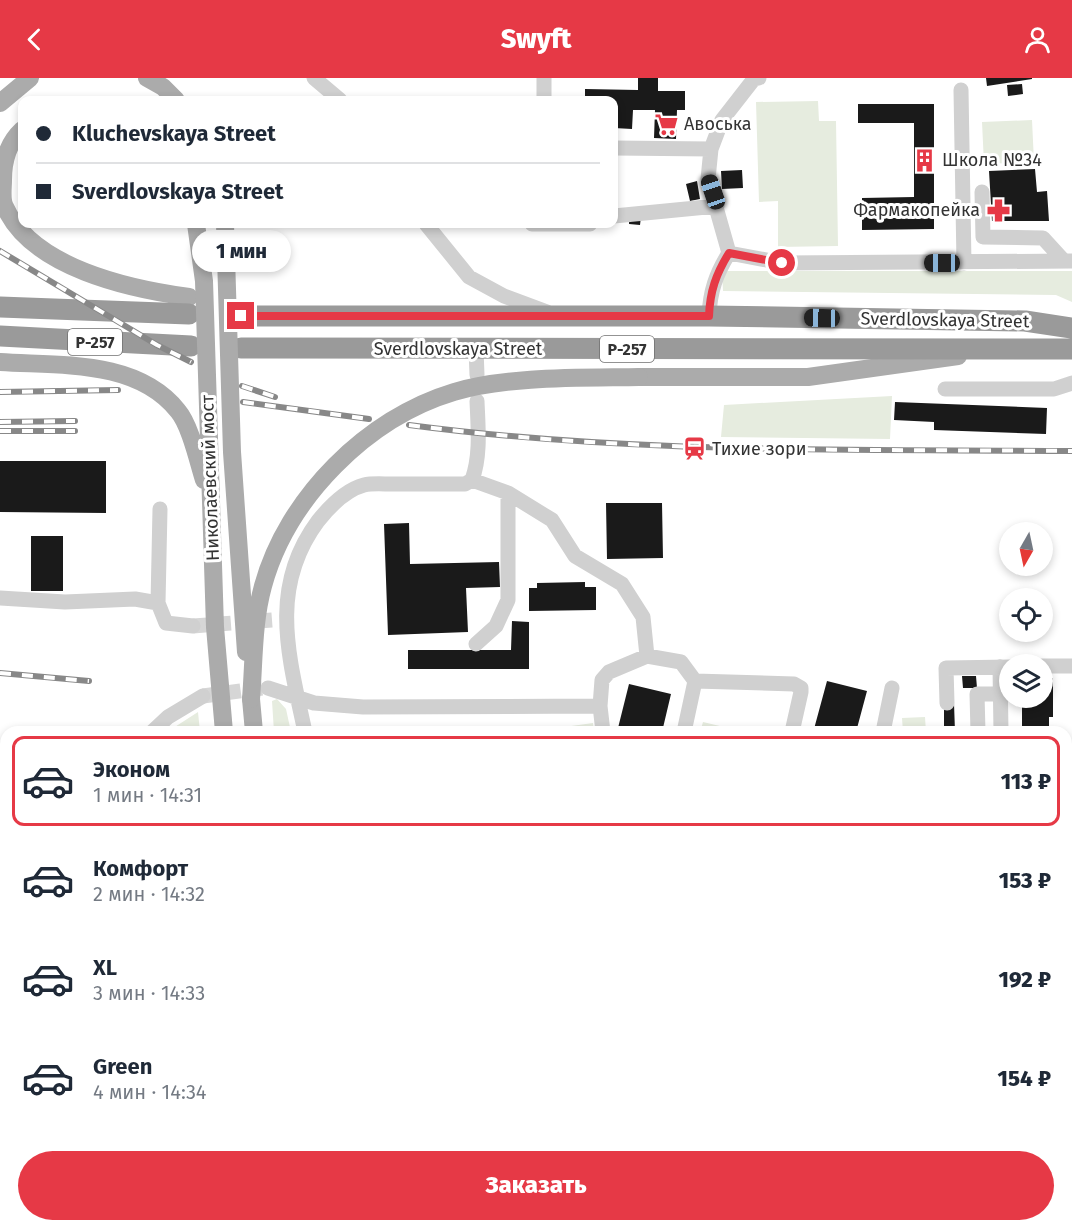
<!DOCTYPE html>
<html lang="ru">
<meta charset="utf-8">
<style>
body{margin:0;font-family:"Fira Sans",sans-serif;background:#f2f2f3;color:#1f2937;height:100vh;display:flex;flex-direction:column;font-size:22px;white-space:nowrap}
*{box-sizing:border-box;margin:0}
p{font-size:20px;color:#747a83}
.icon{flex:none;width:33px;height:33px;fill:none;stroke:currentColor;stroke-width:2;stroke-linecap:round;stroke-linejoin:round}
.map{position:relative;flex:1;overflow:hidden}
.side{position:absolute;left:0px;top:648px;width:1072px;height:506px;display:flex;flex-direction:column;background:#fff;border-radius:18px 18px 0 0;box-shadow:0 3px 9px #0003}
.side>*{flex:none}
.banner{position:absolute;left:18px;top:18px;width:600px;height:132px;border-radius:12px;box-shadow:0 3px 9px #0003;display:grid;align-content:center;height:132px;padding:0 18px;background:#fff}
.needle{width:39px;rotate:189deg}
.tools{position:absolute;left:999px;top:444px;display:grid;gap:12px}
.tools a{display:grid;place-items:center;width:54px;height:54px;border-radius:50%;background:#fff;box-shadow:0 3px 9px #0003;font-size:30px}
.end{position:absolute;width:27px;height:27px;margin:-14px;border:8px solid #e63946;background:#fff;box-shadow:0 0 0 3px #fff}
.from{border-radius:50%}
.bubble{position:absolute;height:42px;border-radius:21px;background:#fff;box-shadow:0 3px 9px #0003;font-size:20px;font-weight:800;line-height:42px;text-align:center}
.car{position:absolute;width:18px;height:36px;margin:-18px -9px;border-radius:8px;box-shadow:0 0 4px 2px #0007;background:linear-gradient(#222 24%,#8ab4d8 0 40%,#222 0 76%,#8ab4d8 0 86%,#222 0)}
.banner b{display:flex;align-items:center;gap:21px;height:57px;font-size:22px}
.banner b+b{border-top:2px solid #e0e1e3}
.banner i{width:15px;height:15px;background:#1f2937}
ul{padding:10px 0 0;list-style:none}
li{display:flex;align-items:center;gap:18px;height:90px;margin:0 12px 9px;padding:0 6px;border:3px solid transparent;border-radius:12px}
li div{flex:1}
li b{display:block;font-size:22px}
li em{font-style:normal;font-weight:800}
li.on{border-color:#e63946}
li>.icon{width:54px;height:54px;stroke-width:1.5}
.primary-button{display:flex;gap:12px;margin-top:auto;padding:12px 18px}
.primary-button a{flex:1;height:69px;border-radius:36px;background:#e63946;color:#fff;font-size:24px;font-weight:800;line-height:69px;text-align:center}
header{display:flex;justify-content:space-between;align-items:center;height:78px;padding:0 18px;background:#e63946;color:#fff;font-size:27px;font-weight:800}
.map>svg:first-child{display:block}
.green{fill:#e6ecdf}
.building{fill:#1a1a1a}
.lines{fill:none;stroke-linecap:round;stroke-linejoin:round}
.minor-tunnel{stroke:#d6d6d6;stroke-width:15;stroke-dasharray:15 8;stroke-linecap:butt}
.minor{stroke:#d0d0d0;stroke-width:15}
.major{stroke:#ababab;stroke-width:18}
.highway{stroke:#9a9a9a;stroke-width:21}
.rail-casing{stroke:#888;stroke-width:6}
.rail{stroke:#fff;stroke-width:4;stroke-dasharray:11;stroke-linecap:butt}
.major-bridge{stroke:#ababab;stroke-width:18}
.route{stroke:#e63946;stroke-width:8}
.labels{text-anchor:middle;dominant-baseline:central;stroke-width:6;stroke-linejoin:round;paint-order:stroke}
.shield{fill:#fff;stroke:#707070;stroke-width:1.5}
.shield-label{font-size:16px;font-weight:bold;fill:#333}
.poi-label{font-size:18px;fill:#333;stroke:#fff;text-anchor:start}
.street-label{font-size:18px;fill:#333;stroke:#fff}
</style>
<header><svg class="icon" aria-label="back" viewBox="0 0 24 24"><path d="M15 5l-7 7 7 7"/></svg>Swyft<svg class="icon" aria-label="person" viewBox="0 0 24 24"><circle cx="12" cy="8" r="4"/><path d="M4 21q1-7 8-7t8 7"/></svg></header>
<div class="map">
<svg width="1072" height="1153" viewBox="0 0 1072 1153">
<rect width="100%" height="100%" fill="#fff"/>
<!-- green -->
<path class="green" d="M818 23 819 43H836L838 168 778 169V123L759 124 756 24Z
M1032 42 1034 84 984 86 982 44Z
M722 193H1072V224L1056 217 723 213Z
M892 318 890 361 721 359 724 327Z
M277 621 286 631 291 654H274L272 623Z
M198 634 200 654H167Z
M925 639 926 654H903L902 640Z
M703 644 745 654H700Z
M593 645 594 654H563L564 649Z
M356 1148H429L428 1153H355Z"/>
<!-- building -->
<path class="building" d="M638 0H658V13H685V32H677L676 61 654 60 655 32H633L632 51 614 50V22H585V11L638 12Z
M986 0H1032V1L987 8Z
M1022 6 1023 16 1008 18 1007 7Z
M858 26H934V151L862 152V120L914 119V45H858Z
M1035 91 1037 114 1047 113 1049 143H992L989 93Z
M742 92 743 110 722 111 721 93Z
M697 103 700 121 690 123 686 106Z
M629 139H641L640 147 629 146Z
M895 324 1047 330 1046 356 934 352V344L894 342Z
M0 383H106V435L0 434Z
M606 425H662L663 480 607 481Z
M409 445 410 486 499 484 500 509 466 510 468 554 388 557 384 446Z
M31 458H63V513H31Z
M585 504V509H596V532L529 533V510H537V505Z
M512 543 529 544V591H408V572H511Z
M962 598H976L977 610H963Z
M1042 600H1053V639H1049V654L1022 653V620H1042Z
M827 603 867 613 856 654 814 651Z
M629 606 671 616 662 654H617Z
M944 625H954L955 654H944Z
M1066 913H1072V1153H655L654 1148H1066Z"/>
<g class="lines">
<!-- minor-tunnel -->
<path class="minor-tunnel" d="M193 548 272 542
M203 618 262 610"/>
<!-- minor -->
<path class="minor" d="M314 0 340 22
M961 12 964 185
M544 22V0
M614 70 711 71
M982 114 983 159 1043 160 1064 183
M614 138 717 128
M426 146 469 199 504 218 547 234
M532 146H590
M729 175 782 185 1072 183
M709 238C710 213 716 196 729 175L708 101 711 71 722 42 754 1 759 0
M476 271 477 297
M945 311H1054L1072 305
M472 402 508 415 552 442 575 478 622 506 643 539 647 578
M0 520 65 524 135 521 158 525 166 545 193 548
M158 525 160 431
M476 566 496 548 508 522V415
M1042 588H1072
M1000 589 1001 654
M695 603 794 606 801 610V614L792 654
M268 610 314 625 363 629 600 628
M947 625 946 590 1010 589
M152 654 168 639 203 618
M305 654C289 579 268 510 318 443 330 428 345 412 364 407 372 405 383 406 391 406 416 406 440 406 465 406L472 402C481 377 478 349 477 323
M603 654 600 628 602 602 609 594 647 578 681 584 695 603 684 654
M883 654 892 610
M978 654 977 616H1000
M0 832 6 833
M1066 855H1072
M613 1148 614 1153
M503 1153 504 1148"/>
<!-- major -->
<path class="major" d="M147 0 163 9 176 22
M0 25 30 0
M22 52C8 65 3 83 3 102 3 110 1 122 5 129 32 190 130 211 189 219
M639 299H808L958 278
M251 621 254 654
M112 1148 114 1153
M151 1148 153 1153
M292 1148V1153
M323 1148 324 1153
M440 1153 441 1148
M476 1153 477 1148"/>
<!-- highway -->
<path class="highway" d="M0 229 189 236
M241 238H709L1025 243 1072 250
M0 258 191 268
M241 270 1072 271"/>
<defs>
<path id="rail" d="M0 173 157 267 191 284
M242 308 275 319
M0 314 118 312
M243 324 369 341
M0 344 75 343
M409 347C629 376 851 371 1072 373
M0 353H75
M0 595 89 603"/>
</defs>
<!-- rail casing -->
<use href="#rail" class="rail-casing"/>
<!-- rail -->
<use href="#rail" class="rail"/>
<!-- major-bridge -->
<path class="major-bridge" d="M196 146 204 203 215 549 224 654
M225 146 232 374 246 574
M0 284C59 288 137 281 178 333 190 347 198 383 204 402
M251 621C254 584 253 544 263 508 287 420 367 340 454 314 506 298 584 300 639 299"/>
</g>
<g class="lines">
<!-- route -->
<path class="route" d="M241 238H709C710 213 716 196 729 175L782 185"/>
</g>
<!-- icons -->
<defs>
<symbol id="supermarket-bare" viewBox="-9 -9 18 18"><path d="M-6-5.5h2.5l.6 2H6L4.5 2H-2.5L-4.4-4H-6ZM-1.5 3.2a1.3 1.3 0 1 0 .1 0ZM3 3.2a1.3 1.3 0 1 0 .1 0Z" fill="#e63946" stroke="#fff" stroke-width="2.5" paint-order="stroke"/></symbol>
<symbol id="building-bare" viewBox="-9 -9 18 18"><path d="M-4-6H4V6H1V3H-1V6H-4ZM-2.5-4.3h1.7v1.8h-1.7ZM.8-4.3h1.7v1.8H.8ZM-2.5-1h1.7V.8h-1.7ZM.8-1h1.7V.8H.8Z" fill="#e63946" stroke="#fff" stroke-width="2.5" paint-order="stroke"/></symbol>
<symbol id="pharmacy-bare" viewBox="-9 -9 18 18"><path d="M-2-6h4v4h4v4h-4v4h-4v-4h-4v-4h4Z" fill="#e63946" stroke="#fff" stroke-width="2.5" paint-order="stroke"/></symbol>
<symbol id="station-bare" viewBox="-9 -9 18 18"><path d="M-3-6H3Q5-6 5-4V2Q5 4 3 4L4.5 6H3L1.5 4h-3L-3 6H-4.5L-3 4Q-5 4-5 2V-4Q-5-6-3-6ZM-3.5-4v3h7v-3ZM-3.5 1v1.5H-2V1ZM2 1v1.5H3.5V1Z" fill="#e63946" stroke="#fff" stroke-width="2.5" paint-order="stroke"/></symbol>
</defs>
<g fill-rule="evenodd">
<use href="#supermarket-bare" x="650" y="30" width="33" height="33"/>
<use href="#building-bare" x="908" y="66" width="33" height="33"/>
<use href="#pharmacy-bare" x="982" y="116" width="33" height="33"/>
<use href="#station-bare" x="678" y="354" width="33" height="33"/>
</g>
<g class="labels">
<!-- shield labels -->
<g class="shield">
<rect x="68" y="251" width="54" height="26" rx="4.5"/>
<rect x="600" y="258" width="54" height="26" rx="4.5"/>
</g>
<g class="shield-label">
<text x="95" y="264">Р-257</text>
<text x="627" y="271">Р-257</text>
</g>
<!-- poi labels -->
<g class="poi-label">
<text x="684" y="46">Авоська</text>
<text x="942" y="82">Школа №34</text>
<text x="980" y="132" text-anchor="end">Фармакопейка</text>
<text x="712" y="371">Тихие зори</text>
</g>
<!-- street labels -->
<g class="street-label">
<text transform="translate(945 242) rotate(1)">Sverdlovskaya Street</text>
<text x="458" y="271">Sverdlovskaya Street</text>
<text transform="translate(210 400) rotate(-92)">Николаевский мост</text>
</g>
</g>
</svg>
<div class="tools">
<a><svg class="needle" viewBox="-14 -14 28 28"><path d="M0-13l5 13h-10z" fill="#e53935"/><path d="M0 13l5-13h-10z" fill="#747a83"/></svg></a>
<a><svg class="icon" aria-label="locate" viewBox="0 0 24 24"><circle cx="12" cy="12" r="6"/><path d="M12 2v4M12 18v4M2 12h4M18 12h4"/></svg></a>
<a><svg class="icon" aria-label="layers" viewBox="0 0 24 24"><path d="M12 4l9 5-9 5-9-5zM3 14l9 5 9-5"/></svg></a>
</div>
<i class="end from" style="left:782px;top:185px"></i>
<i class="end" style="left:241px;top:238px"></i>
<div class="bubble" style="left:192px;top:152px;width:99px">1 мин</div>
<i class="car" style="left:713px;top:114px;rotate:341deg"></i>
<i class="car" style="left:942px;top:185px;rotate:270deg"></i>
<i class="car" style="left:822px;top:240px;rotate:271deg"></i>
<div class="banner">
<b><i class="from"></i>Kluchevskaya Street</b>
<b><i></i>Sverdlovskaya Street</b>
</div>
<section class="side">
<ul>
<li class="on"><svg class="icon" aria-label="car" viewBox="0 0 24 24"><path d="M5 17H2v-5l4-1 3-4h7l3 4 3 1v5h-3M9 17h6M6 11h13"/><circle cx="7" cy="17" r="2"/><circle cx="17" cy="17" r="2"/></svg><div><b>Эконом</b><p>1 мин · 14:31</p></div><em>113 ₽</em></li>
<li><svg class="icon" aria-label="car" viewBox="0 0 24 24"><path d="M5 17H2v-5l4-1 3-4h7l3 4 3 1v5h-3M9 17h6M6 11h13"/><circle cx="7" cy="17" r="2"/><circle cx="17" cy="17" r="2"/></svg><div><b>Комфорт</b><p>2 мин · 14:32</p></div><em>153 ₽</em></li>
<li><svg class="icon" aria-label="car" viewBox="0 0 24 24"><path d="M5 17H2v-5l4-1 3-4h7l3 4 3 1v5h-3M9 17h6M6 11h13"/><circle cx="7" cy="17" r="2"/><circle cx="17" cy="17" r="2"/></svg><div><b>XL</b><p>3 мин · 14:33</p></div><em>192 ₽</em></li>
<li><svg class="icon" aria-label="car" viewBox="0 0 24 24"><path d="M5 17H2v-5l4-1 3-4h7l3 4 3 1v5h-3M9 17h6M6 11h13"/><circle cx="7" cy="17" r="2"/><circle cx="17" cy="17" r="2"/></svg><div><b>Green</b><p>4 мин · 14:34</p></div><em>154 ₽</em></li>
</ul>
<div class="primary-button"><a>Заказать</a></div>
</section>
</div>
